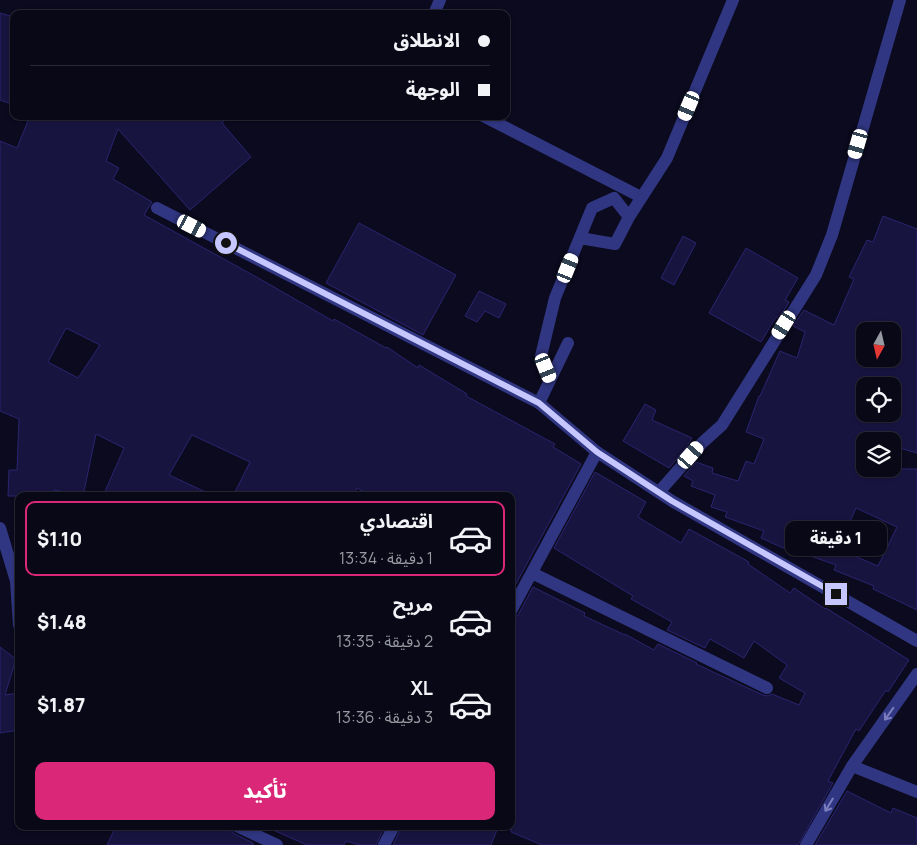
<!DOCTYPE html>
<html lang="ar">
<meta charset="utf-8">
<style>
body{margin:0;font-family:Manrope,"Noto Sans Arabic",sans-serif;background:#11111f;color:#f1f3f6;direction:rtl;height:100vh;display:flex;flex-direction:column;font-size:19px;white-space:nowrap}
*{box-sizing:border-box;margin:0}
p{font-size:16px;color:#989aa1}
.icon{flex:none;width:28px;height:28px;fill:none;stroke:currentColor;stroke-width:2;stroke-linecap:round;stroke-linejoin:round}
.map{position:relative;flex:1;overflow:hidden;direction:ltr}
.details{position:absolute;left:15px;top:492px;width:500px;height:338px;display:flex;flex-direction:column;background:#080816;border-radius:10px;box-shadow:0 1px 4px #0004,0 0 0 1px #292935;direction:rtl}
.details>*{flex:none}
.top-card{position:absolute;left:10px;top:10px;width:500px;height:110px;border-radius:10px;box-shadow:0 1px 4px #0004,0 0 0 1px #292935;direction:rtl;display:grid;align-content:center;height:110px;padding:0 20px;background:#080816}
.needle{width:32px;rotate:188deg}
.tools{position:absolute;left:856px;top:322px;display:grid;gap:10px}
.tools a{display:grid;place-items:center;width:45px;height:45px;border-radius:10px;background:#080816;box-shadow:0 1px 4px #0004,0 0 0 1px #292935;font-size:25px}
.end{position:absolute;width:22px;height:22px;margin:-11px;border:6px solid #c7c7ff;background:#111;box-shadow:0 0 0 2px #111}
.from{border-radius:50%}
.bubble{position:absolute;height:35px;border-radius:10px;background:#080816;box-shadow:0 1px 4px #0004,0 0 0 1px #292935;font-size:16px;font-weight:800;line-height:35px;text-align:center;direction:rtl}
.car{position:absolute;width:15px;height:30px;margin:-15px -8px;border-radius:6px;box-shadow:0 0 4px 1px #0007;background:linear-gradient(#fff 24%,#345 0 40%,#fff 0 76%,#345 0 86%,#fff 0)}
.top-card b{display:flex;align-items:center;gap:18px;height:48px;font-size:19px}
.top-card b+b{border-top:1px solid #292935}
.top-card i{width:12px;height:12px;background:#f1f3f6}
ul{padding:9px 0 0;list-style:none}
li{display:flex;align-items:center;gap:15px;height:75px;margin:0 10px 8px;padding:0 10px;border:2px solid transparent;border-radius:10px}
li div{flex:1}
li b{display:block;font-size:19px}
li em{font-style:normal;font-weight:800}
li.current{border-color:#db2777}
li>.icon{width:45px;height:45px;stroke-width:1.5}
.button{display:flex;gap:10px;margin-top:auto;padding:10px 20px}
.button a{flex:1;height:58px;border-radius:10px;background:#db2777;color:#fff;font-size:20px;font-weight:800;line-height:58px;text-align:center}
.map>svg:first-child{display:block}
.building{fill:#181440;stroke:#2b246f;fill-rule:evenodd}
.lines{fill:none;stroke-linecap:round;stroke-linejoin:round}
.minor{stroke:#303681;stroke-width:12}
.tertiary{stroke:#303681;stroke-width:12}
.oneway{stroke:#7c7ec0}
.route{stroke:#c7c7ff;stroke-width:6}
</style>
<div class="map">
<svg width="917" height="845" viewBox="0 0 917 845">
<rect width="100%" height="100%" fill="#0b0a1e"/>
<!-- building -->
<path class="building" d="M0 13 14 17V105L0 100Z
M30 116H228L222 123 251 157 190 210 118 129 106 161 119 168 113 179 152 202 144 215 260 279 333 321 334 319 386 348 387 347 418 368 419 365 467 394 466 396 555 444 553 447 581 464 511 593V496H372L357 488 353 496H324L312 491 310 496H244L235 492 250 462 192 435 169 475 214 496H103L124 448 96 434 83 496 54 490V496H8L9 470H17L19 419 0 411V141L17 148ZM66 328 100 345 78 378 48 362Z
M883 216 917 229V453L892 446V441H875L865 438V469H917V610L873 589 874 586 834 570 836 565 791 549 790 551 761 538 764 531 725 517 727 512 711 507 715 495 691 486 693 481 684 476 696 462 713 468 712 473 738 481 746 461 754 464 764 439 746 432 759 396H760L780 351 797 358 805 332 793 326 804 310 834 325 854 279 849 277 867 240 873 242ZM865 331H892V359H865ZM865 386H892V414H865ZM856 508 897 527 878 566 838 549Z
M359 223 456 275 423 335 326 283Z
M683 236 696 243 674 285 661 278Z
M746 248 798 278 785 300 789 302 779 319 776 317 761 342 709 313Z
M479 291 506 304 499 318 485 311 477 322 465 316Z
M645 404 656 410 652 420 692 438 683 452 669 468 623 441Z
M595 472 646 502 638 517 681 543 689 529 749 562 748 564 790 593 794 588 825 609 826 608 909 660 888 692 886 690 859 731 856 729 828 781 833 783 798 845H542L511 832V619L518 615 533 587 585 613 584 616 625 635V634L654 650 658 644 697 663 696 664 763 695 768 696 772 694 799 705 805 693 779 678 787 665 754 641 744 658 710 639 705 648 667 630 672 622 631 599 633 596 554 548Z
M0 647 16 659 5 695 19 693V730L0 733Z
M847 791 891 813 893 808 917 818V845H815Z
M116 826H229L233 833 253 843V845H107Z
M264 826H385L376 845H360L346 841 344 845H307Z
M402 826H488L497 830 491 845H393Z"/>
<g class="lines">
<!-- minor -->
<path class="minor" d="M434 14 440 0
M483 116 641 197
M629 217 667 158 733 0
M550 380 541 356 555 298 592 208 614 198 629 217 615 244 580 238
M539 403 568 343
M659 492 702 443 722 425 816 275 832 235 900 0
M0 528 16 581 19 625
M532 573 767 688
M511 611 597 452
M237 826 277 845
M384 845 394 826"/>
<!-- tertiary -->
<path class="tertiary" d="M157 208 539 403 597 452 672 501 917 641
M852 766 917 792
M806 845 852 766 917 674"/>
</g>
<!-- one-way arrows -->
<defs><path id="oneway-shaft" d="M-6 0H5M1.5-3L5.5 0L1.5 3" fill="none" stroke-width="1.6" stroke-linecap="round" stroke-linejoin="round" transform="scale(1.25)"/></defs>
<g class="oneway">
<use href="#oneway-shaft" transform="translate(889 714) rotate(125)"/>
<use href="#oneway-shaft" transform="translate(829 805) rotate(121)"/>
</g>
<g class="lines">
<!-- route -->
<path class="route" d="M226 243 539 403 597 452 672 501 836 594"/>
</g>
</svg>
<div class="tools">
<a><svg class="needle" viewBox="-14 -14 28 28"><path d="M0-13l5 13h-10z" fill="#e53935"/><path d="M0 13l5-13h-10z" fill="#989aa1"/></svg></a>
<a><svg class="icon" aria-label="locate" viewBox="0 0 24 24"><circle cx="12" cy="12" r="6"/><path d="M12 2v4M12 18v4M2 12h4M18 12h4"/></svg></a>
<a><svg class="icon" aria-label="layers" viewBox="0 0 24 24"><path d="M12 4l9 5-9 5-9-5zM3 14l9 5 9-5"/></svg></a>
</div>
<i class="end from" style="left:226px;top:243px"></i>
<i class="end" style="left:836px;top:594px"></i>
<div class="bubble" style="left:785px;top:521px;width:102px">1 دقيقة</div>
<i class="car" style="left:689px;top:106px;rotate:203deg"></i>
<i class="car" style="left:858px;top:144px;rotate:196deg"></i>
<i class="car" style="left:192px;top:226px;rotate:117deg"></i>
<i class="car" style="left:568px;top:268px;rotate:22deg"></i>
<i class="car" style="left:784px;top:325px;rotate:212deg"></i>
<i class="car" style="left:546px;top:368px;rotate:158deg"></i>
<i class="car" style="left:691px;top:455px;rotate:41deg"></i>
<div class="top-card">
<b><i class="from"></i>الانطلاق</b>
<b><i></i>الوجهة</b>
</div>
<section class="details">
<ul>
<li class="current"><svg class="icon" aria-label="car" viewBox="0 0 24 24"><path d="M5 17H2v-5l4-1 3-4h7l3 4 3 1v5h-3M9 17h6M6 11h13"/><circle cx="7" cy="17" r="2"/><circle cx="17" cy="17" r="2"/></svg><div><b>اقتصادي</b><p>1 دقيقة · 13:34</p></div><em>$1.10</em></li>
<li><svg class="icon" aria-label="car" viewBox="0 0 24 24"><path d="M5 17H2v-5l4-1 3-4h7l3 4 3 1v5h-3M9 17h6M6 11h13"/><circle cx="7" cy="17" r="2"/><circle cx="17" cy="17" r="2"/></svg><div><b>مريح</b><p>2 دقيقة · 13:35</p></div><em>$1.48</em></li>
<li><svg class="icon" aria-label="car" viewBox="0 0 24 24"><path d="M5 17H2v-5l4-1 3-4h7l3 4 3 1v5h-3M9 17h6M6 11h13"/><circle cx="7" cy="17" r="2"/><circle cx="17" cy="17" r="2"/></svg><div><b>XL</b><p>3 دقيقة · 13:36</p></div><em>$1.87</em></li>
</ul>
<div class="button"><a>تأكيد</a></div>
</section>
</div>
